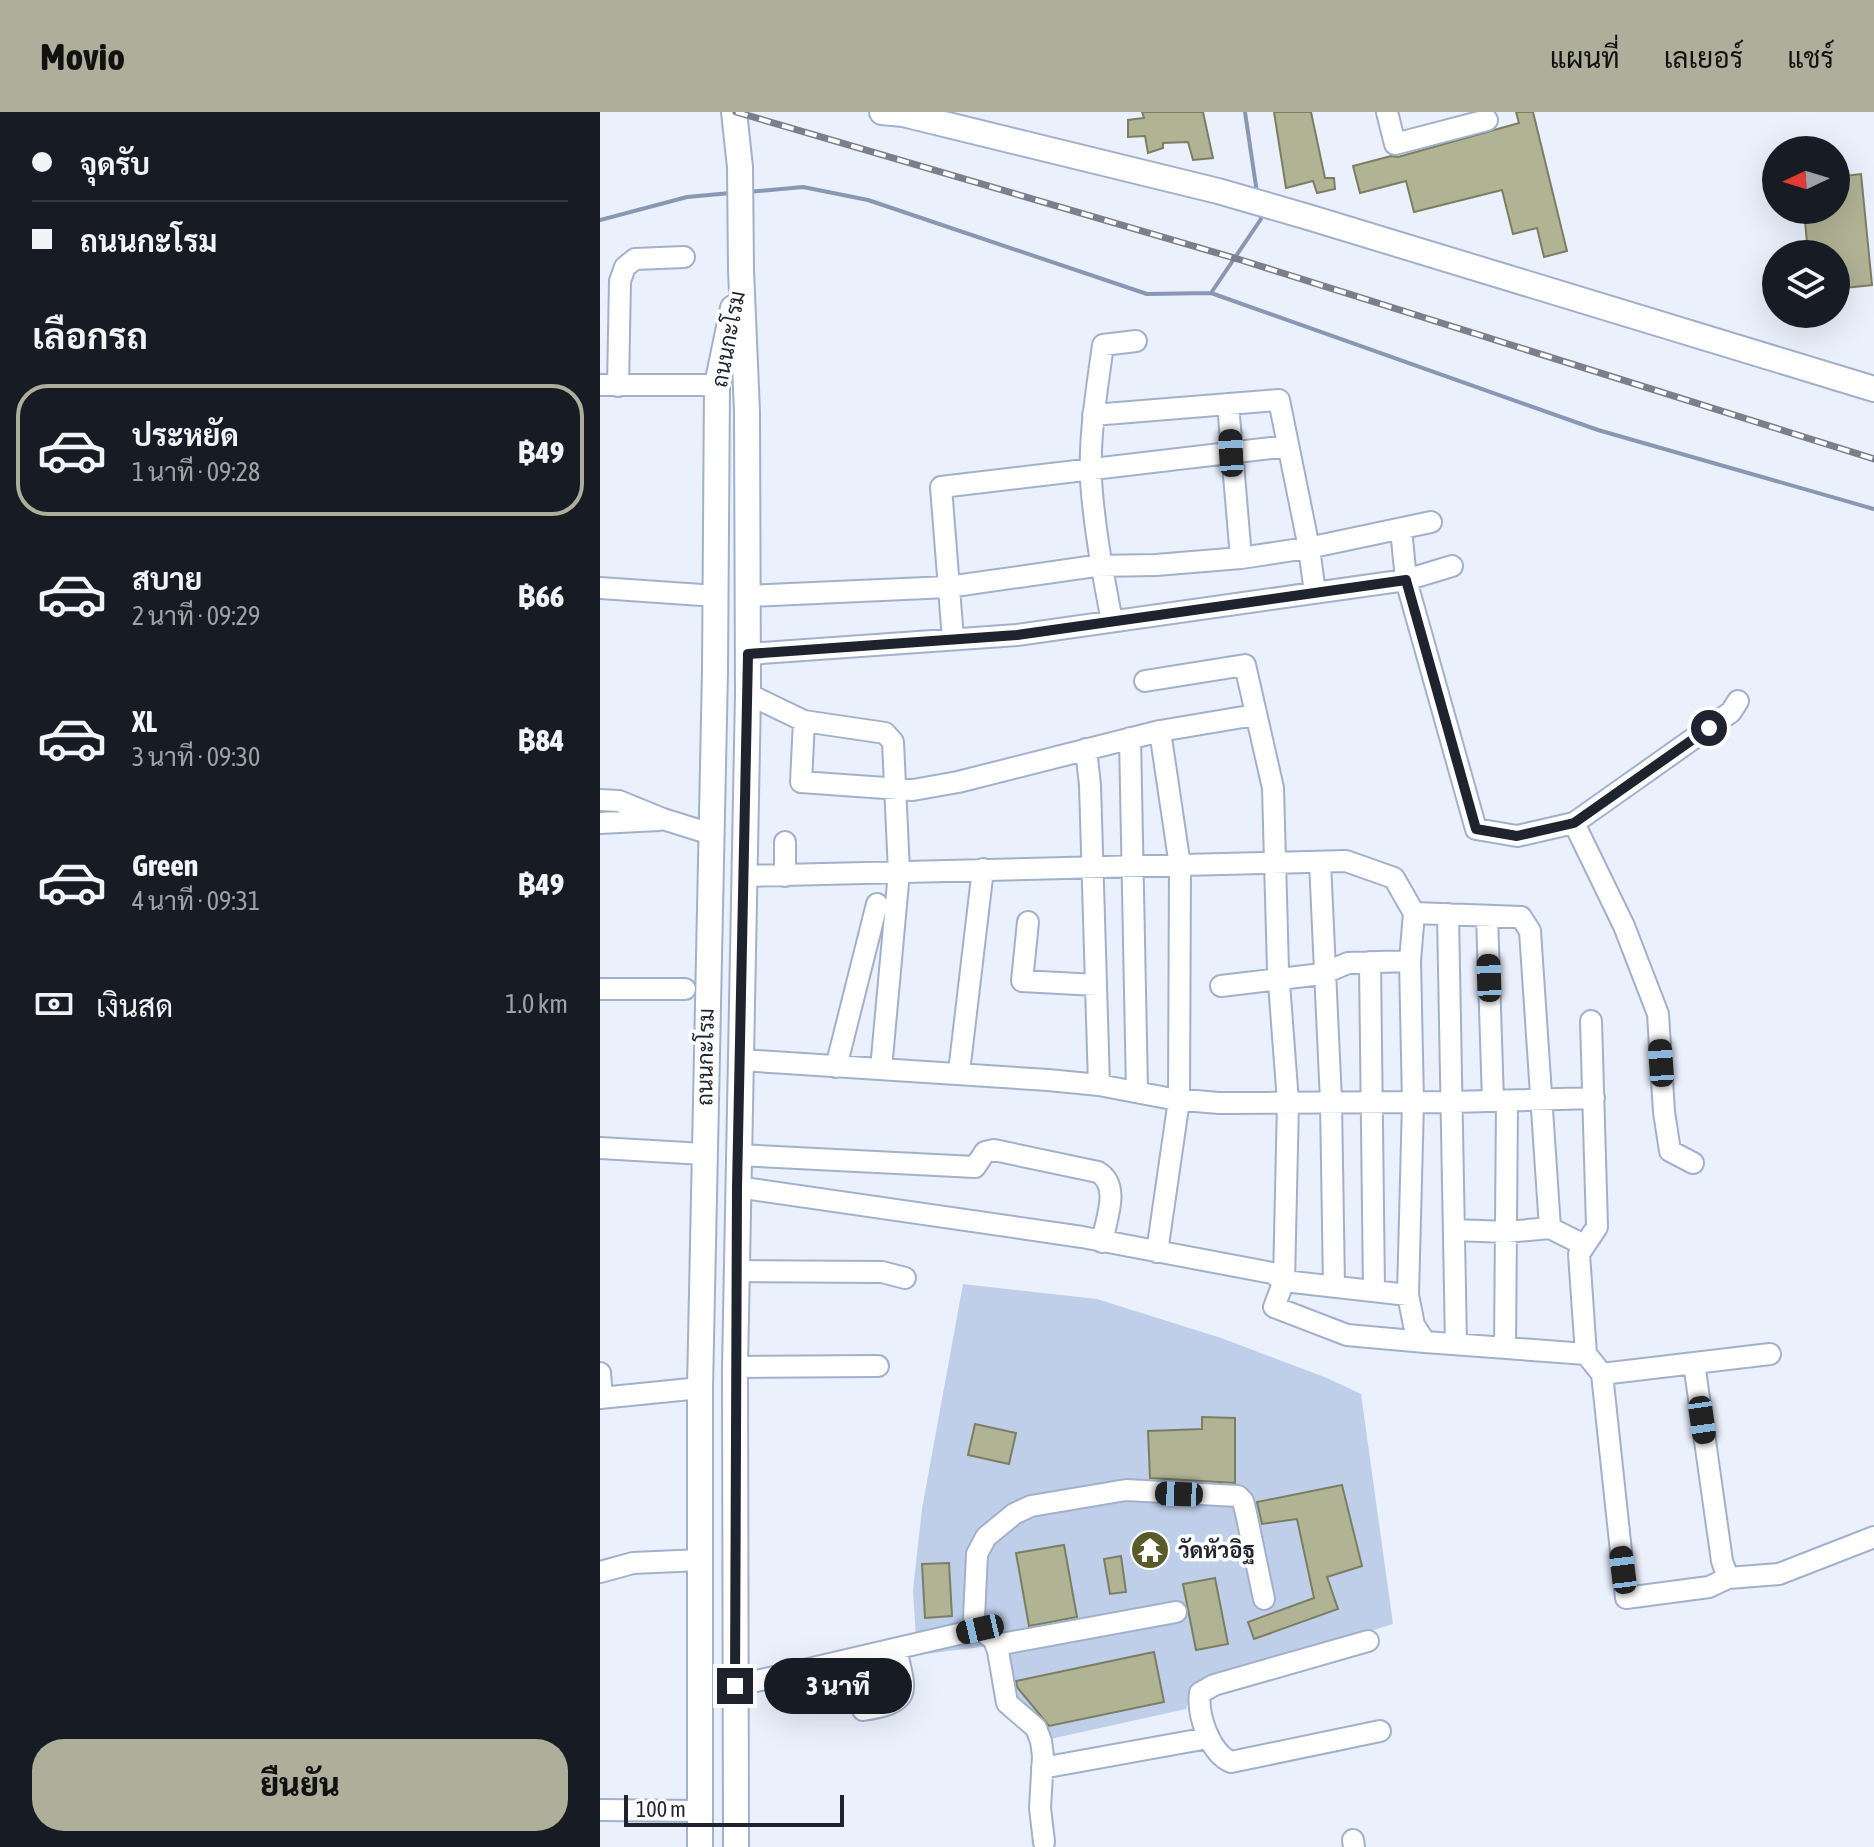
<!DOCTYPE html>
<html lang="th">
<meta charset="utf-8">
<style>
body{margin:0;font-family:"Asap Condensed",Sarabun,sans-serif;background:#20242c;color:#f1f3f6;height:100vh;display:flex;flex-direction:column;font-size:30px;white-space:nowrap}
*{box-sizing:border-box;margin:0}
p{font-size:26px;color:#9ea1a6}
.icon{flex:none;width:44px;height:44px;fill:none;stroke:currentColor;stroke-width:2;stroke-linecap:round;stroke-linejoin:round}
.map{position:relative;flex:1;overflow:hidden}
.side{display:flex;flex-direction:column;background:#171b24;width:600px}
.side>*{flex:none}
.top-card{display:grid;align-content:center;height:176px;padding:0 32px;background:#171b24}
.needle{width:52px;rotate:266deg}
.controls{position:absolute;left:1162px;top:24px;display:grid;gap:16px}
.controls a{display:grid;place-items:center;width:88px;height:88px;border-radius:50%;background:#171b24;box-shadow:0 8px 32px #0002;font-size:40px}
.scale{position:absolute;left:24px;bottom:20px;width:220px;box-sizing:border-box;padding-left:8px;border:4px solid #1e232e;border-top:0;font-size:22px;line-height:28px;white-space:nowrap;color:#1e232e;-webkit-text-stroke:6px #fff;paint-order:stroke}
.end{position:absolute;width:36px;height:36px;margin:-18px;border:10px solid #1e232e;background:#fff;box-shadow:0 0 0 4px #fff}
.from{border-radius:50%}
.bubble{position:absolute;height:56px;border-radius:28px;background:#171b24;box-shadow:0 8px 32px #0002;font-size:26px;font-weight:800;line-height:56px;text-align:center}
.car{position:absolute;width:24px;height:48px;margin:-24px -12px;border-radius:10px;box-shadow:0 0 6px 2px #0007;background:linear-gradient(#222 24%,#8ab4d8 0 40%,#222 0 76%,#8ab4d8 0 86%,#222 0)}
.top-card b{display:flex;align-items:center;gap:28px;height:76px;font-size:30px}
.top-card b+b{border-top:2px solid #363941}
.top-card i{width:20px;height:20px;background:#f1f3f6}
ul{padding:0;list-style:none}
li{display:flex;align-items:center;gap:24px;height:132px;margin:0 16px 12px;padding:0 16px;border:4px solid transparent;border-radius:32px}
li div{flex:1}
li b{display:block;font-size:30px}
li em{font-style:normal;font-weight:800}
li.on{border-color:#adaf9a}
li>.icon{width:72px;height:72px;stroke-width:1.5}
h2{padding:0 32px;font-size:36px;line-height:96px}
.pay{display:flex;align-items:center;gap:20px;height:88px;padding:0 32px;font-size:30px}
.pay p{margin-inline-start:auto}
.action{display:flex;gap:16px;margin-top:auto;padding:16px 32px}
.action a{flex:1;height:92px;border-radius:32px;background:#adaf9a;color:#111;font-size:32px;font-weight:800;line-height:92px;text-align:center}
header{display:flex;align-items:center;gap:48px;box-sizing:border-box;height:112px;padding:0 40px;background:#adaf9a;color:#111}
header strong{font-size:38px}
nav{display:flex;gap:44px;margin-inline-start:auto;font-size:28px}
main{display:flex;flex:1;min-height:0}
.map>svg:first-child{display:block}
.green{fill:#bfcee9}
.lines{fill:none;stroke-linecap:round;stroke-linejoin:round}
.stream{stroke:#8897b2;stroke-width:4}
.building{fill:#b0b394;stroke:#7b7e61;stroke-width:2}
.minor-casing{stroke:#a1b1cc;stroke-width:24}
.major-casing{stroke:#a1b1cc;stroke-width:28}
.minor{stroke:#fff;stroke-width:20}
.major{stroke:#fff;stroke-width:24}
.rail-casing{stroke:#7a7f8b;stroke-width:7}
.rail{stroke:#fff;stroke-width:4;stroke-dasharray:12;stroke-linecap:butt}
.route{stroke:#1e232e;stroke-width:10}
.labels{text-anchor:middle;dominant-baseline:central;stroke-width:7;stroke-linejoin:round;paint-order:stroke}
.street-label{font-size:22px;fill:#1e232e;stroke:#fff}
.poi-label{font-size:22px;font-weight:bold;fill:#1e232e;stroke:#fff;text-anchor:start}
</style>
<header>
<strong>Movio</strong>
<nav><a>แผนที่</a><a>เลเยอร์</a><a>แชร์</a></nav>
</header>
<main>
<section class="side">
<div class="top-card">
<b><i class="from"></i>จุดรับ</b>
<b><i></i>ถนนกะโรม</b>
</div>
<h2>เลือกรถ</h2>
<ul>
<li class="on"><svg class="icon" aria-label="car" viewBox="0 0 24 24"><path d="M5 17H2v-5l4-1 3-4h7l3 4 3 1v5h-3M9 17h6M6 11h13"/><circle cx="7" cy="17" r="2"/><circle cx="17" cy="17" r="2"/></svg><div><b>ประหยัด</b><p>1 นาที · 09:28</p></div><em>฿49</em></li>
<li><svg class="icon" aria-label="car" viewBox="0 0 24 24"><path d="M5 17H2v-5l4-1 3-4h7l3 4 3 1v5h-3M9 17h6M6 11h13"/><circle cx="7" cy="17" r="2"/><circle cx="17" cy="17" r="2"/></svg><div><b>สบาย</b><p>2 นาที · 09:29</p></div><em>฿66</em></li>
<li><svg class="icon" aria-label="car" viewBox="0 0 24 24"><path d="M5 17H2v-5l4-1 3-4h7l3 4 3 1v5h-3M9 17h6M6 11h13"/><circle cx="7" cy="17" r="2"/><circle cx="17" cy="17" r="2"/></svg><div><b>XL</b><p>3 นาที · 09:30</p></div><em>฿84</em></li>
<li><svg class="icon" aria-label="car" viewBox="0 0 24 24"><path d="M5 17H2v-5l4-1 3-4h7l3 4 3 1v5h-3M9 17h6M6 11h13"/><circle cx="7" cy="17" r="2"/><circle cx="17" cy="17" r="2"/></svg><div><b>Green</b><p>4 นาที · 09:31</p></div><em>฿49</em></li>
</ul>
<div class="pay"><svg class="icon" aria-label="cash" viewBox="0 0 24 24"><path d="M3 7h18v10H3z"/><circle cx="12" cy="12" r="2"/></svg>เงินสด<p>1.0 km</p></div>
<div class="action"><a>ยืนยัน</a></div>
</section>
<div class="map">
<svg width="1274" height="1735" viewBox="0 0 1274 1735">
<rect width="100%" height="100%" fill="#eaf0fc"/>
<!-- green -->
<path class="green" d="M363 1172 497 1187 621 1226 727 1266 761 1282 793 1512 594 1574 586 1597 441 1629 405 1584 396 1533 317 1543 313 1478 322 1397Z"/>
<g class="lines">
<!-- stream -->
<path class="stream" d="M645 0 657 81
M148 80 203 75 268 88 547 182 611 181 998 318 1274 397
M0 108 87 85 131 81
M611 181 661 107 660 101"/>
</g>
<!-- building -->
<path class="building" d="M542 0H603L613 46 593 48 588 30 563 31V36L548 41 545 24 528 25V8L544 6Z
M674 0H711L725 66H734L735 77 717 81 713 69 686 76Z
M916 0H933L967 139 944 145 937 116 913 122 902 78 814 100 806 69 760 81 753 54 791 44 798 45 919 11Z
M1261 62 1272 173 1236 177V142H1208L1204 98H1236V65Z
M602 1305 635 1306V1371L550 1366 548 1319 602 1317Z
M375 1312 416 1321 409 1352 368 1343Z
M742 1373 762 1454 727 1465 738 1497 654 1527 648 1510 714 1486 697 1407 662 1412 657 1390Z
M464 1433 477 1505 429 1514 416 1441Z
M521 1444 526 1480 510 1482 504 1447Z
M349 1451 352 1504 325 1506 322 1452Z
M615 1466 628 1532 596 1538 583 1472Z
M554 1540 564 1590 449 1614 417 1575 416 1569Z"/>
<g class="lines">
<defs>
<path id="minor" d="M787 0 795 32 887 8
M0 273H117
M18 274 20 169 25 155 35 147 84 145
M628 292 641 446
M493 303 679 288 709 436 715 481
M801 417 806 468 876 717 917 724 974 711 1131 600 1138 589
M0 476 116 484
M148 484 348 475 495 454 556 453 641 446 713 435 831 410
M512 509C503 463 494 415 491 368 489 323 497 277 503 233L536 229
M353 527 341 375 688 334
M148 542 417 523 806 468 852 454
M545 569 645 553 673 676 678 858 688 990 684 1169 674 1195 747 1223 825 1230
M148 582 204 609 285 621 293 630 299 760 281 957
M204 609 201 670 313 678 358 670 560 619 655 603
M530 626 537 980
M486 637 490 673 499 973
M0 688 19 689 63 707 111 722
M0 711 59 708
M974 711 1024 814 1058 902 1064 1000 1070 1039 1093 1051
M720 750 731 989 734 1175
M145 764 746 749 794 766 814 801 921 805 930 819 950 1116 906 1120 854 1118
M185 764V730
M848 802 856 1232
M887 804 893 989
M428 810 422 869 496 873
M770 850 774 1179
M621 874 722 862 748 851 810 849
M0 877H85
M141 948 448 968 499 973 572 987 619 991 852 990 994 986
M236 955 277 792
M359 960 383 757
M0 1036 104 1042
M138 1043 375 1055 385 1040 394 1038 498 1060C521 1074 506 1107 502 1130
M137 1075 482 1125 672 1161 684 1169 808 1183 814 1213 825 1230 986 1242 1002 1262 1170 1242
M950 1116 984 1133
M557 1140 579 988 580 754 560 619
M136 1159 282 1160 305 1166
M808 1183 813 990 810 849 814 801
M905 1236 907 989
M986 1242 979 1142 997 1115 991 909
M135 1255 278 1254
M0 1261 2 1286
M1002 1262 1026 1486 1109 1475 1128 1466 1122 1449 1094 1251
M0 1286 100 1276
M0 1460 33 1451 100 1448
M1128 1466 1179 1462 1274 1425
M768 1529 614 1573 600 1581C597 1603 610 1641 631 1650L780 1619
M396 1533 576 1500
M135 1574 380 1517
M263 1598C313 1590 306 1581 296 1537
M442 1656 608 1626
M0 1698 99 1699
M753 1728 754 1735
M444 1730 440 1696 443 1644 441 1629 436 1616 407 1591 398 1539 394 1528 380 1517 374 1506 377 1442 386 1425 414 1402 431 1394 526 1378 638 1384 643 1389 646 1401 664 1487"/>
<path id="major" d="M134 0 140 55 141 158 147 300 148 582 135 1255 136 1735
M282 0 303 2 618 79 708 105 1274 277
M100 1735V1276L115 558 117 273 133 196"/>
</defs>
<!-- minor casing -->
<use href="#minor" class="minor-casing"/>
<!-- major casing -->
<use href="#major" class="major-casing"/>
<!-- minor -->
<use href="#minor" class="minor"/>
<!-- major -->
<use href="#major" class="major"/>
<defs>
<path id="rail" d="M136 0 641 148 1274 347"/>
</defs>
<!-- rail casing -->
<use href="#rail" class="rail-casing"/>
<!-- rail -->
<use href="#rail" class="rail"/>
</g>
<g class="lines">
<!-- route -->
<path class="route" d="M135 1574 137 1075 148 542 417 523 806 468 876 717 917 724 974 711 1109 616"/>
</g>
<!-- icons -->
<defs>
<symbol id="temple-disc" viewBox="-11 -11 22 22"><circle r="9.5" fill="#595c2a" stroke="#fff"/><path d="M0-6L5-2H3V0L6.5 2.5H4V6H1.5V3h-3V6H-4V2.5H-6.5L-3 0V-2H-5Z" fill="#fff"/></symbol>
</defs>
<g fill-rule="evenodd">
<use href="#temple-disc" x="528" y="1416" width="44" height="44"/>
</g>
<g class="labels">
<!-- street labels -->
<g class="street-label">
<text transform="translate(128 227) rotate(-79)">ถนนกะโรม</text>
<text transform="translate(105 945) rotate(-89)">ถนนกะโรม</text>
</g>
<!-- poi labels -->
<g class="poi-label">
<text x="578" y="1438">วัดหัวอิฐ</text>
</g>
</g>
</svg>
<div class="controls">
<a><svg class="needle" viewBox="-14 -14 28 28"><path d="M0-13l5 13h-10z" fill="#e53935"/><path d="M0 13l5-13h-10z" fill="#9ea1a6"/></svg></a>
<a><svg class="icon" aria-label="layers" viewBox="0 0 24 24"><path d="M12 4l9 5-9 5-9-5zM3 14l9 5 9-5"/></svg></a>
</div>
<div class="scale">100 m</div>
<i class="end from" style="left:1109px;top:616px"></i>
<i class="end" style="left:135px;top:1574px"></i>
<div class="bubble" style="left:164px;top:1546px;width:148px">3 นาที</div>
<i class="car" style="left:631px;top:341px;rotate:357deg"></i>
<i class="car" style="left:889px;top:866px;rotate:358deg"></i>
<i class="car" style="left:1061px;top:951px;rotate:356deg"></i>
<i class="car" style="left:1102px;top:1308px;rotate:172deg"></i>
<i class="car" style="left:579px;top:1382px;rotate:272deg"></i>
<i class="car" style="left:1023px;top:1458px;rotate:353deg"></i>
<i class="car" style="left:380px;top:1517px;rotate:257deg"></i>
</div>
</main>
